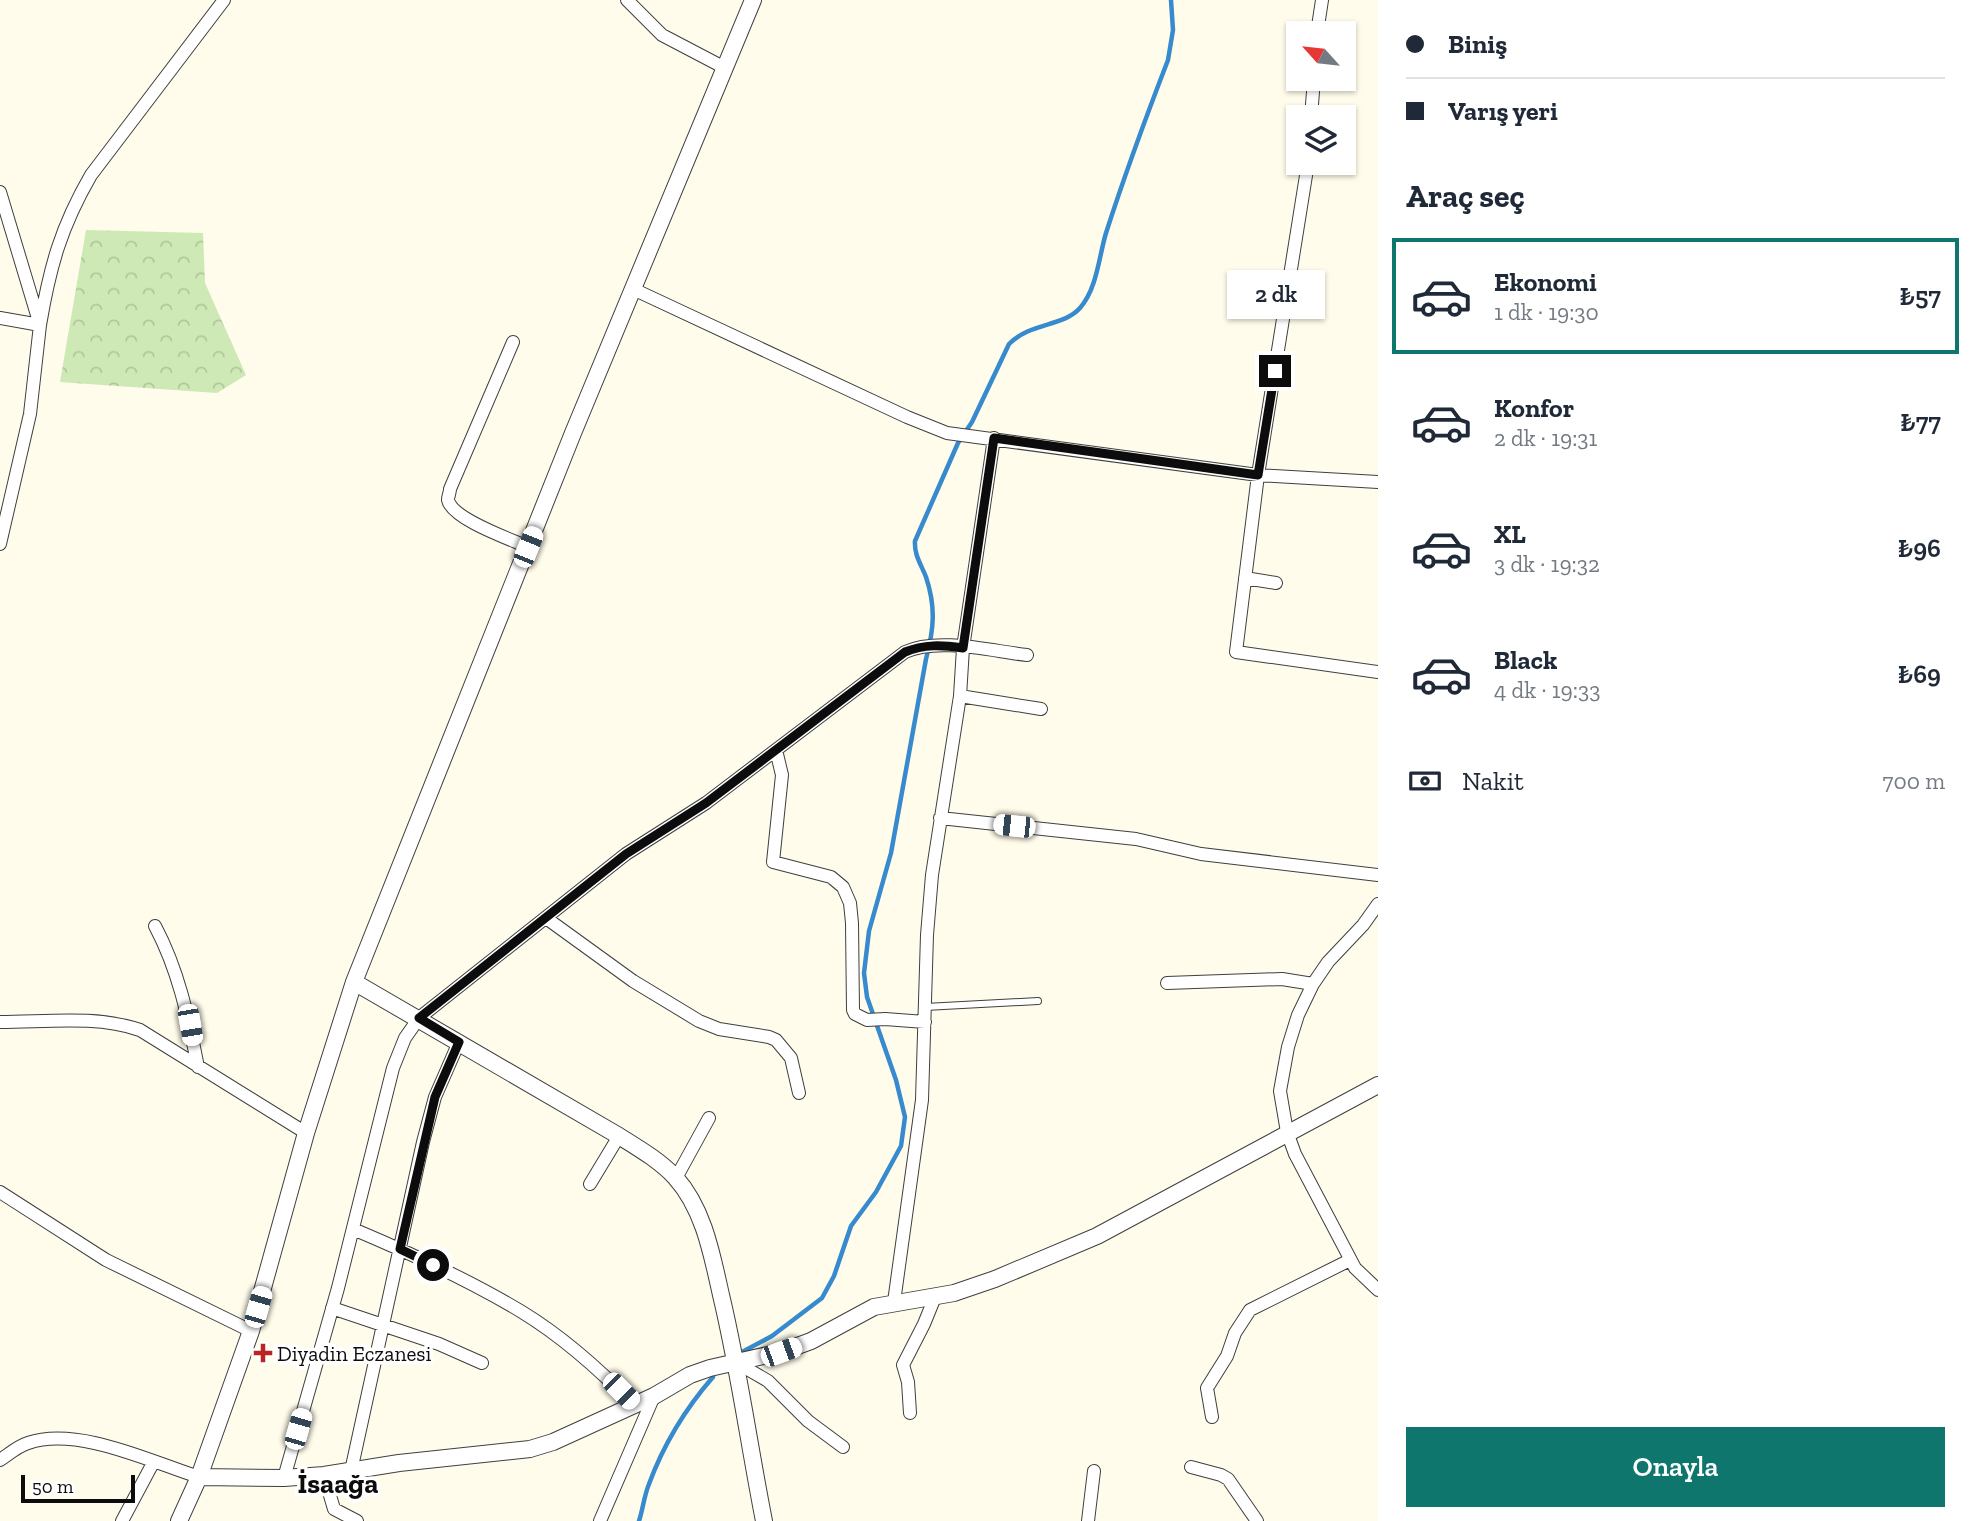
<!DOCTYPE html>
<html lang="tr">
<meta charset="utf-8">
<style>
body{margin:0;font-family:"Zilla Slab",serif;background:#f6f6f7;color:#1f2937;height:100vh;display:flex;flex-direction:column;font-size:26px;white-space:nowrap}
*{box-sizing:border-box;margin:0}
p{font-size:23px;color:#747a83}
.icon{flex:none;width:38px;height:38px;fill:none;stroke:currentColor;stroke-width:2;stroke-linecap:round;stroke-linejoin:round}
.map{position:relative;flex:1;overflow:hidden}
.panel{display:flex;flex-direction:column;background:#fff;width:595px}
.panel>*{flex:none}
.banner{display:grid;align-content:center;height:154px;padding:0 28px;background:#fff}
.needle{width:46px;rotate:297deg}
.controls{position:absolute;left:1286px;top:21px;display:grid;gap:14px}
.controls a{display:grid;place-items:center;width:70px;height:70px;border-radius:0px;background:#fff;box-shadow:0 2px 5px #0004;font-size:35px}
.scale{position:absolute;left:21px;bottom:18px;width:114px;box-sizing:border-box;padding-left:7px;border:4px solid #0c0c0c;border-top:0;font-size:19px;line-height:24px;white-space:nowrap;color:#0c0c0c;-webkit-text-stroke:5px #fff;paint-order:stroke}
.end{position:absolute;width:32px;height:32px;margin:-16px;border:9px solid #0c0c0c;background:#fff;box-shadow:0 0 0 4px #fff}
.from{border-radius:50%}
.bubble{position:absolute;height:49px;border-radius:0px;background:#fff;box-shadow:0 2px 5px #0004;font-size:23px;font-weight:600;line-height:49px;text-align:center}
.car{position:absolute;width:21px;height:42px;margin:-21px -10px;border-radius:9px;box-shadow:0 0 5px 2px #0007;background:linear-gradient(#fff 24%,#345 0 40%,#fff 0 76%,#345 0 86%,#fff 0)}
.banner b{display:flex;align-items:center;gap:24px;height:66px;font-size:26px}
.banner b+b{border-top:2px solid #e0e1e3}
.banner i{width:18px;height:18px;background:#1f2937}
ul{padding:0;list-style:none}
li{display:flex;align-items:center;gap:21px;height:116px;margin:0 14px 10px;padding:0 14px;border:4px solid transparent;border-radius:0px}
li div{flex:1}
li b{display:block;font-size:26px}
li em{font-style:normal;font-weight:600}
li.current{border-color:#0f766e}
li>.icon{width:63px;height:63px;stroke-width:1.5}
h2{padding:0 28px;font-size:32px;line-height:84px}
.pay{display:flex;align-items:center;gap:18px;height:77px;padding:0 28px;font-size:26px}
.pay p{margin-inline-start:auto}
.primary-button{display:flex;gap:14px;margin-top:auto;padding:14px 28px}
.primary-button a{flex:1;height:80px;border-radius:0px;background:#0f766e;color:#fff;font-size:28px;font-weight:600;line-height:80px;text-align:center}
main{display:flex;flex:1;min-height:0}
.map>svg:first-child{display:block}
.park{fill:url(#park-crowns)}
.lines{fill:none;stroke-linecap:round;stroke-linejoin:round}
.stream{stroke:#378acd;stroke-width:4.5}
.service-casing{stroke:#3f3f3f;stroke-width:8}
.minor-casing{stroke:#3f3f3f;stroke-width:14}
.tertiary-casing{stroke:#3f3f3f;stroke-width:18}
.service{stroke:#fff;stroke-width:6}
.minor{stroke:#fff;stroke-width:12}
.tertiary{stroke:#fff;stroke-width:16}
.route{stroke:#0c0c0c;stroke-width:9}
.poi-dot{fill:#bc2424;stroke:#fff;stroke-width:2.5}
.labels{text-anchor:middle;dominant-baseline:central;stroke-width:7;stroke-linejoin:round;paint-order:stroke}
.poi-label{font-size:21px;fill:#0c0c0c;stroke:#fff;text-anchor:start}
.district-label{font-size:28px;font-weight:bold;fill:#0c0c0c;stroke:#fff}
</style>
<main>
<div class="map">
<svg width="1378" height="1521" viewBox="0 0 1378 1521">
<defs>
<pattern id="park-crowns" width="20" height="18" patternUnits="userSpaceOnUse" patternTransform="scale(1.75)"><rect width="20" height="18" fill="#cee9b6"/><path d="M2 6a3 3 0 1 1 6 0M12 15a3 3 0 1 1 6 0" fill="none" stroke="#b0c79b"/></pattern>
</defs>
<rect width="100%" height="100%" fill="#fffceb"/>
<!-- park -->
<path class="park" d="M86 230 203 233 205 283 246 375 217 393 60 382Z"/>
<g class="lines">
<!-- stream -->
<path class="stream" d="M742 1352 772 1336 822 1298 834 1276 851 1226 876 1192 901 1146 905 1117 896 1080 867 997 864 973 869 931 891 853 926 659C934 629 936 607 926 577 921 564 914 555 915 541L958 443 972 422 1009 344C1031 322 1063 327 1080 308 1097 289 1099 256 1106 233 1125 174 1146 117 1168 60L1173 30 1171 0
M639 1521C643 1509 644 1496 649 1484 663 1446 686 1408 713 1377"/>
<defs>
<path id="service" d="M925 1007 1038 1001"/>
<path id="minor" d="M627 0 662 35 725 68
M1317 33 1322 0
M1311 117 1314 79
M1308 163 1258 475 1236 652 1378 672
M0 192 40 325 30 414 0 544
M633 289 907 417 947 433 1258 475 1378 482
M0 318 40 325C50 266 61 227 91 175L224 0
M513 342 450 489C450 493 448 496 448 500 452 519 510 539 528 547
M1245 578 1276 583
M960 696 1041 709
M776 750 782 775 773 862 831 877 843 887 850 903 852 923 853 1010 855 1014 867 1020 885 1019 925 1022
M940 818 1136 839 1201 854 1378 875
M1378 904 1363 925 1328 962 1313 984 1298 1015 1288 1047 1280 1091 1287 1132 1295 1154 1355 1268 1378 1290
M546 918 633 981 699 1021 719 1029 769 1037 776 1040 791 1058 799 1093
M155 926C179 971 188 1017 198 1067
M1167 983 1282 979 1313 984
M0 1022C46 1022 96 1015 140 1030L306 1133
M676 1178 709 1118
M590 1184 619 1136
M0 1192 106 1260 251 1331
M353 1229C410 1253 469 1280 522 1312 563 1337 601 1371 634 1405
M894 1302 922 1100 927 935 932 875 960 696 963 648 994 438
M332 1308 439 1344 482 1363
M737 1363 768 1381 808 1421 843 1447
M910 1413 908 1382 903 1365 924 1324 935 1297
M1212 1417 1207 1388 1227 1356 1235 1333 1250 1310 1350 1260
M0 1460C9 1454 18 1446 28 1443 78 1426 151 1462 199 1477
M1191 1467 1221 1475 1228 1479 1257 1521
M351 1471 423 1142 435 1097 459 1042
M324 1475 334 1509 357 1521
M284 1478 338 1288 393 1068 405 1038 419 1018 626 854 706 803 905 652C938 637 991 651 1027 655
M122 1521 153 1463
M600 1521 654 1396
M1088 1521 1094 1471"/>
<path id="tertiary" d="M354 982 619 1136C638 1148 659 1160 675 1177 704 1209 712 1255 721 1295 739 1370 749 1445 764 1521
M199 1477 284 1478 324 1475 399 1463 530 1449 553 1442 654 1396 690 1375 710 1368 781 1352 811 1341 874 1307 954 1293 995 1279 1097 1236 1378 1085
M179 1521 199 1477 251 1331 306 1133 354 982 573 433 753 0"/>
</defs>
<!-- service casing -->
<use href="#service" class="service-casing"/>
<!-- minor casing -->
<use href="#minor" class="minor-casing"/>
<!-- tertiary casing -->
<use href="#tertiary" class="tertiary-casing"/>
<!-- service -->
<use href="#service" class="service"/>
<!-- minor -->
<use href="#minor" class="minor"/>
<!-- tertiary -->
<use href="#tertiary" class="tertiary"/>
</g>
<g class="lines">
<!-- route -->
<path class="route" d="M433 1265 400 1249 435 1097 459 1042 419 1018 626 854 706 803 905 652C924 644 942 645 963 648L994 438 1258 475 1275 371"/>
</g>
<!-- markers -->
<path class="poi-dot" d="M259.5 1342.5h7v7h7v7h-7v7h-7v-7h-7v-7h7z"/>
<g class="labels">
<!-- poi labels -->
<g class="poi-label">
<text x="277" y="1353">Diyadin Eczanesi</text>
</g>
<!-- district labels -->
<g class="district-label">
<text x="338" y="1483">İsaağa</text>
</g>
</g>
</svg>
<div class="controls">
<a><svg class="needle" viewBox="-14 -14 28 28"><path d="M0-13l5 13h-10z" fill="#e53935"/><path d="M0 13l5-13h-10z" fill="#747a83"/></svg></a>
<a><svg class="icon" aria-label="layers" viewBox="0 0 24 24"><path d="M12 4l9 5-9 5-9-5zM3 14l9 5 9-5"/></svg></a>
</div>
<div class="scale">50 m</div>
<i class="end from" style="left:433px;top:1265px"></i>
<i class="end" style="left:1275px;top:371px"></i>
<div class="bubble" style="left:1227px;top:270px;width:98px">2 dk</div>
<i class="car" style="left:528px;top:547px;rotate:22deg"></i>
<i class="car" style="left:1014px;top:826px;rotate:276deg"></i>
<i class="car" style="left:190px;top:1025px;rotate:170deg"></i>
<i class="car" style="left:258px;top:1307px;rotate:16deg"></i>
<i class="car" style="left:781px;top:1352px;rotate:70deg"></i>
<i class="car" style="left:621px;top:1391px;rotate:135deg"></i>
<i class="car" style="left:298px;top:1429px;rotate:16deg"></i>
</div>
<section class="panel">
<div class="banner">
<b><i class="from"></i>Biniş</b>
<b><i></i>Varış yeri</b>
</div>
<h2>Araç seç</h2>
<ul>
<li class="current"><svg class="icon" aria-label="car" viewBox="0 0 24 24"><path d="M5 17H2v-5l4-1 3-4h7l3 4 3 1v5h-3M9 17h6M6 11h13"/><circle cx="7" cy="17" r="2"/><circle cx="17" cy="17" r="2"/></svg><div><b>Ekonomi</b><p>1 dk · 19:30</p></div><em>₺57</em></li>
<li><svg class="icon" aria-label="car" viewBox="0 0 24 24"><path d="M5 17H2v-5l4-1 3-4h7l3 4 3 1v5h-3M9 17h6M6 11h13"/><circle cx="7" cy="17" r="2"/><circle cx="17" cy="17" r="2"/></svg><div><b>Konfor</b><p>2 dk · 19:31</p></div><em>₺77</em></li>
<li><svg class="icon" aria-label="car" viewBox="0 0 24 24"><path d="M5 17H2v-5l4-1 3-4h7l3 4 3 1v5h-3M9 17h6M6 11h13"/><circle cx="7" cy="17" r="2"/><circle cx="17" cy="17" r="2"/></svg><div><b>XL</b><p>3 dk · 19:32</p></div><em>₺96</em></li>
<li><svg class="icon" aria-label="car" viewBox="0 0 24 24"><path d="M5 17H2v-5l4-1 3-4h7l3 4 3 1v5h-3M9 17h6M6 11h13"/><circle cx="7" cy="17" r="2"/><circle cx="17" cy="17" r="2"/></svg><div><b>Black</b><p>4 dk · 19:33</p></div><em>₺69</em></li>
</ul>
<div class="pay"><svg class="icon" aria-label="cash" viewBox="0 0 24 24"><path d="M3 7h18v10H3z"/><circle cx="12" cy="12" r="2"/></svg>Nakit<p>700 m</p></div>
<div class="primary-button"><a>Onayla</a></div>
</section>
</main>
